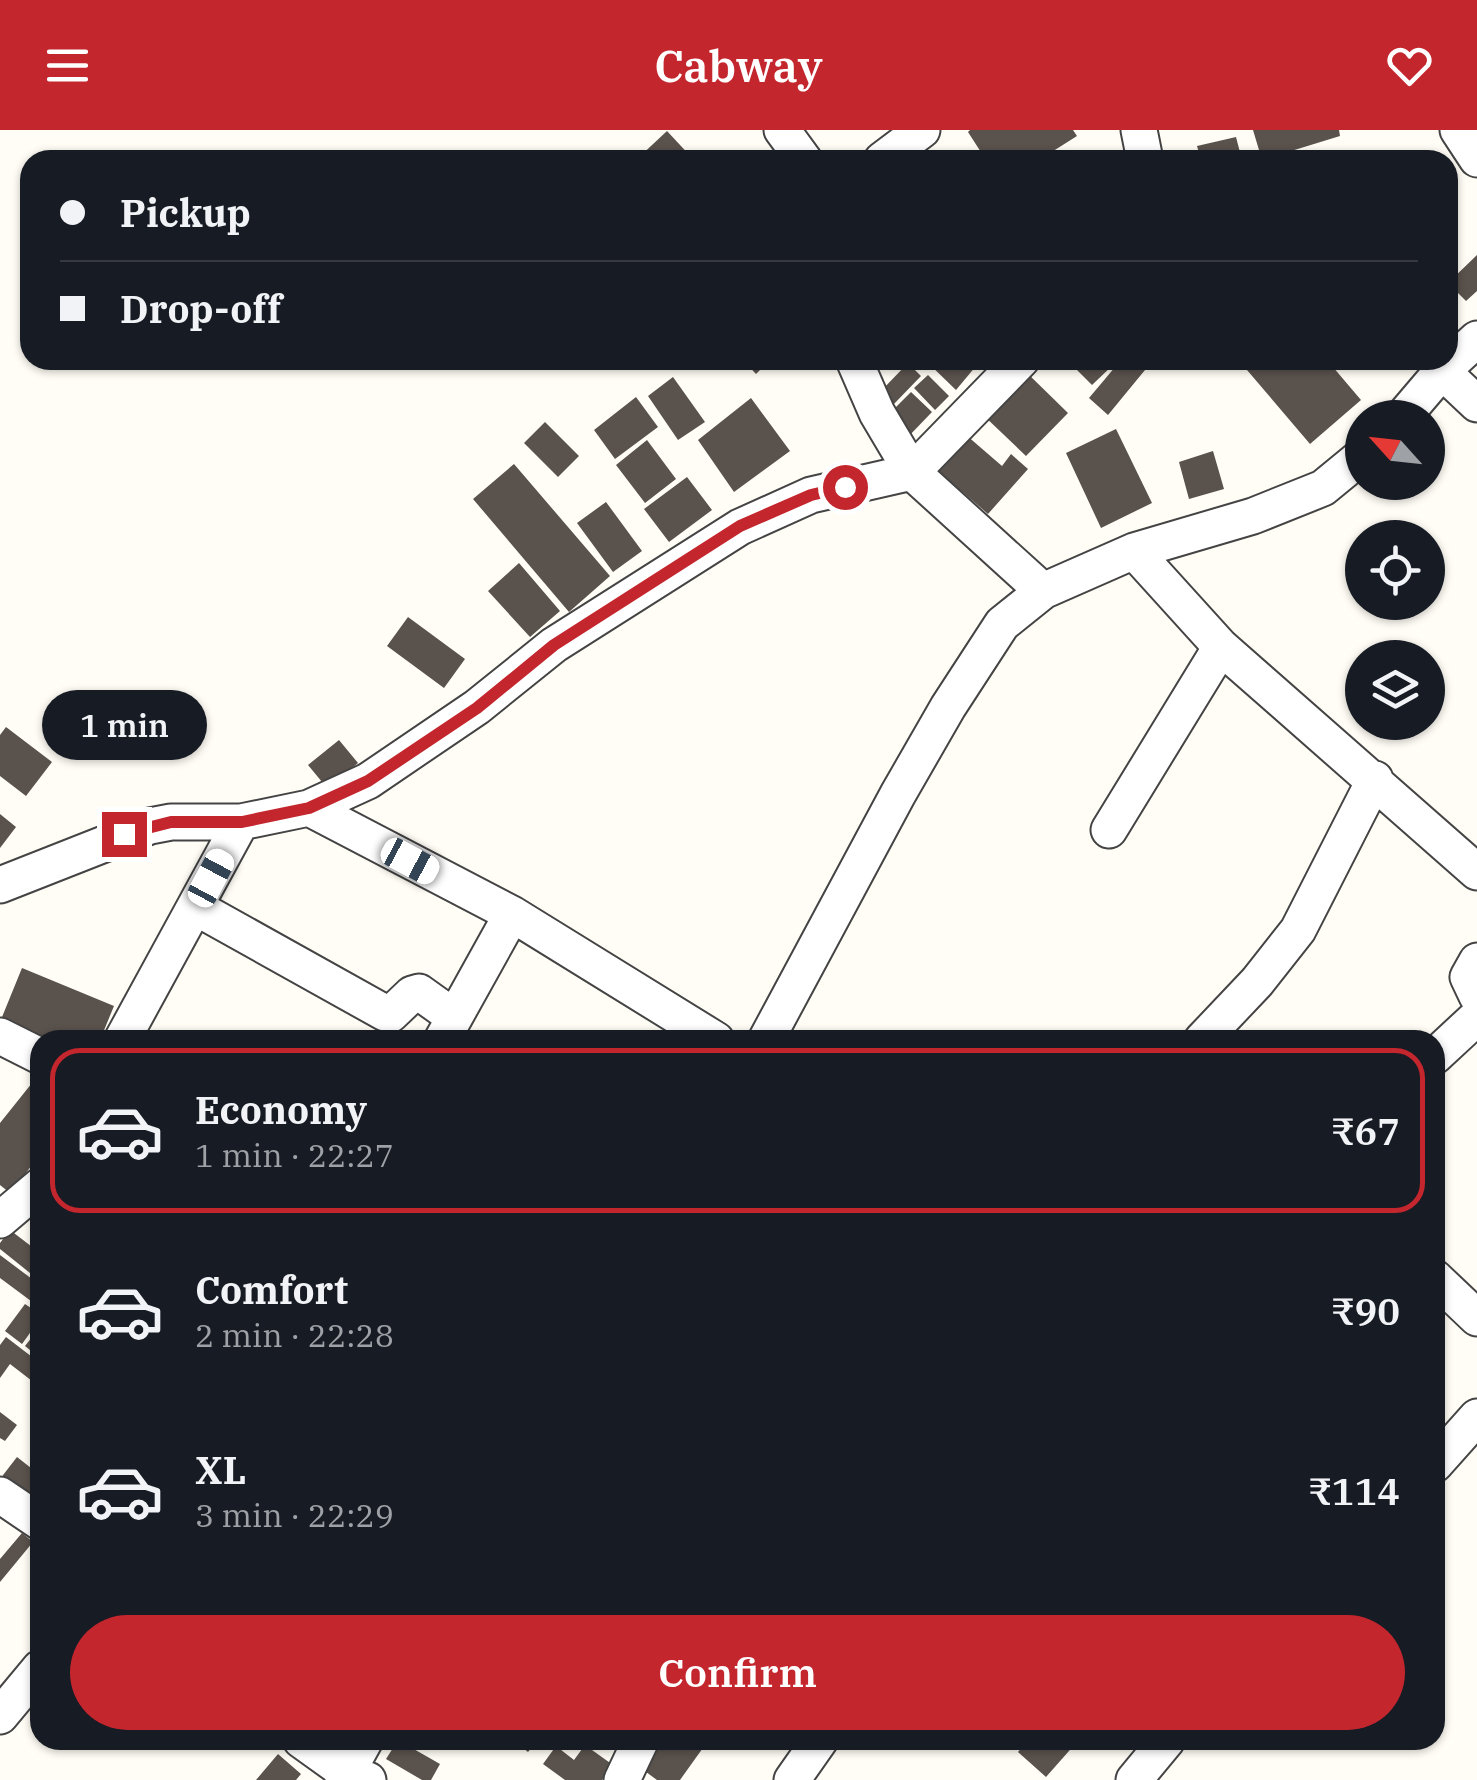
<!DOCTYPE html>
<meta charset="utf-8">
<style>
body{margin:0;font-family:"IBM Plex Serif",serif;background:#20242c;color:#f1f3f6;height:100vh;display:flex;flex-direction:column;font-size:38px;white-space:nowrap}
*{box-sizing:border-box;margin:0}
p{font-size:32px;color:#9ea1a6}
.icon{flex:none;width:55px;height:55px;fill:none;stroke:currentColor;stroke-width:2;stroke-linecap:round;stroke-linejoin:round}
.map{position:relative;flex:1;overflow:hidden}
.details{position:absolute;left:30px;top:900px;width:1415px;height:720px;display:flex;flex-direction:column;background:#171b24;border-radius:30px;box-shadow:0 2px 8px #0004}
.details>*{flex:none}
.banner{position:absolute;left:20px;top:20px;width:1438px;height:220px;border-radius:30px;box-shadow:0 2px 8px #0004;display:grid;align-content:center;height:220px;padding:0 40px;background:#171b24}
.needle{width:65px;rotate:297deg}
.tools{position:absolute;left:1345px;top:270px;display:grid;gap:20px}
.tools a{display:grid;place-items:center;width:100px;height:100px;border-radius:50%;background:#171b24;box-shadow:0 2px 8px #0004;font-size:50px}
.end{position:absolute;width:45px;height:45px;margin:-22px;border:12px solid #c4262e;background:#fff;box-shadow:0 0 0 5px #fff}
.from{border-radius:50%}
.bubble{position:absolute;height:70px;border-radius:35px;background:#171b24;box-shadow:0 2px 8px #0004;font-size:32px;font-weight:600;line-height:70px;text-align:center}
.car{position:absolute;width:30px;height:60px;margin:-30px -15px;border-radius:12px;box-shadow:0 0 8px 2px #0007;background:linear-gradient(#fff 24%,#345 0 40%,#fff 0 76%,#345 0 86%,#fff 0)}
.banner b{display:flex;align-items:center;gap:35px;height:95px;font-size:38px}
.banner b+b{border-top:2px solid #363941}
.banner i{width:25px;height:25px;background:#f1f3f6}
ul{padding:18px 0 0;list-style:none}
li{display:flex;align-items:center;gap:30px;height:165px;margin:0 20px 15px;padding:0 20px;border:5px solid transparent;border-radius:30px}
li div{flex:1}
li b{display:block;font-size:38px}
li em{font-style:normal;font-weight:600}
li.selected{border-color:#c4262e}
li>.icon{width:90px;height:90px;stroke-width:1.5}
.cta{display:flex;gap:20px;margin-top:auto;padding:20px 40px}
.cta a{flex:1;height:115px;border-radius:60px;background:#c4262e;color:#fff;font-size:40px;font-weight:600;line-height:115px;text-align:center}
header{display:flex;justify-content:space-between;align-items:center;height:130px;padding:0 40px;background:#c4262e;color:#fff;font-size:45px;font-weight:600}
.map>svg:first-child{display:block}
.building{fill:#5a524d}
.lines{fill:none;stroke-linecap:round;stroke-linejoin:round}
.minor-casing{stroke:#444;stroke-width:39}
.minor{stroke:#fff;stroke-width:35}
.route{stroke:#c4262e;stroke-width:12}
</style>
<header><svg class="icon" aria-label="menu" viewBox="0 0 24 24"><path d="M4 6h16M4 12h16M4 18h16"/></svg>Cabway<svg class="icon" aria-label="heart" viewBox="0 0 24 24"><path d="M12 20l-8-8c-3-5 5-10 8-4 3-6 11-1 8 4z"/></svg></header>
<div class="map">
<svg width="1477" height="1650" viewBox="0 0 1477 1650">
<rect width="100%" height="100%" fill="#fffdf5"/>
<!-- building -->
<path class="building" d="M970 0H1073L1077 6 1039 30H986L968 2Z
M1253 0H1339L1340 6 1262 30Z
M667 1 694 30H636Z
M1236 7 1242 30H1201L1197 16Z
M1477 125V161L1466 171 1448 153Z
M743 230H770L756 244Z
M925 230H981L956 260Z
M1067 230H1110L1114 234 1092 255Z
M1121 230H1133L1145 240 1108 285 1089 268Z
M1259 230H1327L1361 270 1310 314 1247 240Z
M908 233 921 246 893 275 880 262Z
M1024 240 1068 283 1026 326 982 284Z
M928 245 949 266 935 280 914 258Z
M673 247 705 292 678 310 648 266Z
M911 262 932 282 907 308 886 287Z
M636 267 658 297 615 329 594 300Z
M751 268 790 321 734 362 698 310Z
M545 292 579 326 558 347 524 313Z
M958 298 1002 336 1011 324 1028 339 988 384 928 332Z
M1116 299 1152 373 1101 398 1066 323Z
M647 310 676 349 645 373 616 335Z
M1213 321 1224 359 1189 369 1179 332Z
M514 334 610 446 569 482 473 369Z
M687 347 712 380 669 412 644 379Z
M606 372 642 421 613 442 577 393Z
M519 433 560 481 530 507 488 461Z
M408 487 465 529 444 558 387 516Z
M6 597 52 632 26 666 0 646V605Z
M339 610 358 633 327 658 308 635Z
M0 684 16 697 0 718Z
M22 838 114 876 100 910H40L0 892Z
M32 953 40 960V1025L10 1063 0 1055V993Z
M10 1100 40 1123V1151L0 1119V1113Z
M0 1125 40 1155 31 1171 0 1148Z
M25 1174 40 1184V1189L22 1214 5 1201Z
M40 1197V1228L25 1216Z
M6 1207 40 1233V1248L36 1254 10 1234 0 1248V1215Z
M0 1282 17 1295 5 1311 0 1308Z
M17 1327 40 1345V1365L31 1377 0 1349Z
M22 1403 33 1412 0 1452V1429Z
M398 1610 440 1634 431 1650H422L386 1629Z
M513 1610H538L528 1622Z
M662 1610H698L705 1615 680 1650H657L642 1639Z
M1028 1610H1073L1076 1613 1046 1647 1018 1622Z
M585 1615 613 1635 602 1650H565L543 1634 556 1616 574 1630Z
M278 1624 301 1644 296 1650H256Z"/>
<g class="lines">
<defs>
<path id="minor" d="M782 0 804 30
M1139 0 1145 30
M1458 0 1477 29
M882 30 922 0
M854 230 877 283 912 342 1021 230
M1442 241 1477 274
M1402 288 1442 241 1477 209
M1134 421 1221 517 1477 742
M309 678 512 784 716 910
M1109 700 1221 517
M0 755 150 696 171 692H241
M195 777 385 883 391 884 412 864 419 862 454 887
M1477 831 1468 847 1477 866
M0 906 40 926
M122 910 241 692 309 678 368 651 477 577 554 515 740 397 811 365 912 342 1043 461
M442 910 512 784
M766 910 898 664 948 577 1002 494 1043 461 1134 421 1253 386 1323 358 1362 326
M1202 910 1257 852 1298 800 1375 649
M1435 926 1477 887
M0 1090 40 1056
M1435 1148 1477 1188
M1435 1334 1477 1287
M0 1365 40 1392
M0 1586 40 1538
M301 1610 347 1643 368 1650
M343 1650 365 1610
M622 1650 641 1610
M792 1650 820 1610
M1134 1650 1167 1610"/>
</defs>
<!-- minor casing -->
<use href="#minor" class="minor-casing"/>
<!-- minor -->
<use href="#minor" class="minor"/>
</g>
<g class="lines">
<!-- route -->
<path class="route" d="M124 704 171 692H242L309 678 368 651 477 578 554 515 740 396 811 365 845 357"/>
</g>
</svg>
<div class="tools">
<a><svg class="needle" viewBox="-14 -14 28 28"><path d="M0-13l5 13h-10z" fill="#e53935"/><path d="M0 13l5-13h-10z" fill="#9ea1a6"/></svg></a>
<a><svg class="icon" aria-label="locate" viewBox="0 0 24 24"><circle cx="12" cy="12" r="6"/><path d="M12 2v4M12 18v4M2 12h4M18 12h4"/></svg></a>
<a><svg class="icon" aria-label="layers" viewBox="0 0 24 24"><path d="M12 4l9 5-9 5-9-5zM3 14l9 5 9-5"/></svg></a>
</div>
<i class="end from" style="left:845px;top:357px"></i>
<i class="end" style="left:124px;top:704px"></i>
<div class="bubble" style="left:42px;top:560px;width:165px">1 min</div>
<i class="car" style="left:410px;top:731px;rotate:118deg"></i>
<i class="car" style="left:211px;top:748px;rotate:28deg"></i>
<div class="banner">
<b><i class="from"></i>Pickup</b>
<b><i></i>Drop-off</b>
</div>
<section class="details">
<ul>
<li class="selected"><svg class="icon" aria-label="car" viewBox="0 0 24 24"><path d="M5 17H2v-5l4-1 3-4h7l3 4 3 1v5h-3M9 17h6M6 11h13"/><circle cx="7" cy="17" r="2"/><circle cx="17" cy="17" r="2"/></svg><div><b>Economy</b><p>1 min · 22:27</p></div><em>₹67</em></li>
<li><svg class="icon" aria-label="car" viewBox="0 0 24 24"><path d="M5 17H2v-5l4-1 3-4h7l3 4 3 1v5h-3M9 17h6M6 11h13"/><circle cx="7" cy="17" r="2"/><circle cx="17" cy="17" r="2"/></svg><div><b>Comfort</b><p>2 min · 22:28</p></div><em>₹90</em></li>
<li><svg class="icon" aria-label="car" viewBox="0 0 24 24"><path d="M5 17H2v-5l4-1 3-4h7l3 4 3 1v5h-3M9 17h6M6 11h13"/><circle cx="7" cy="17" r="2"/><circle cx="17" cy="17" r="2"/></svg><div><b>XL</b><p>3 min · 22:29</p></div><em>₹114</em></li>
</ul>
<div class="cta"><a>Confirm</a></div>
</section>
</div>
